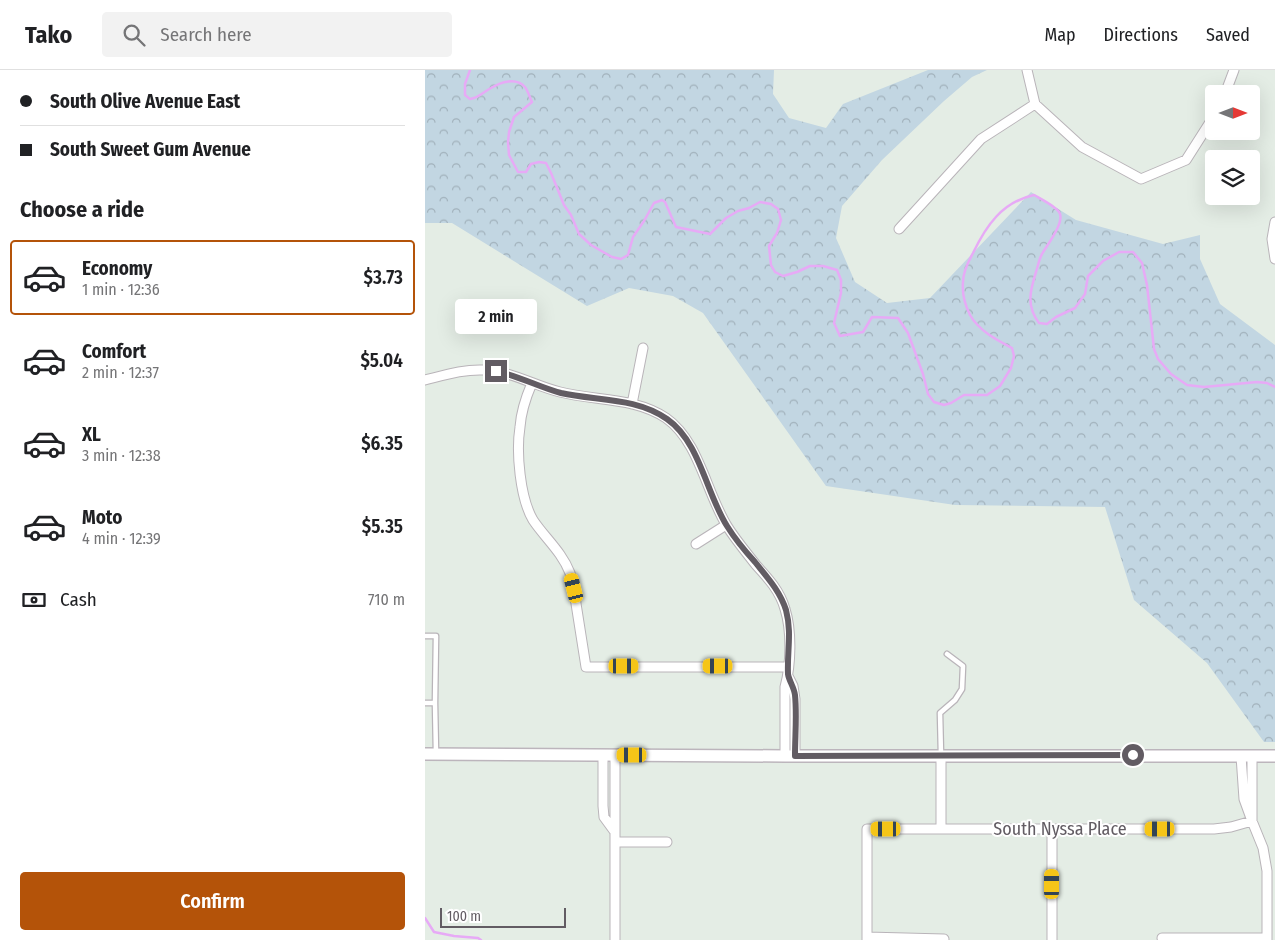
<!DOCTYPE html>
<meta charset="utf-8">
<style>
body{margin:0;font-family:"Fira Sans Condensed",sans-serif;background:#f2f2f2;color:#202124;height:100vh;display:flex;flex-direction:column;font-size:19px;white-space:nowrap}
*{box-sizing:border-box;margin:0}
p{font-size:16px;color:#757577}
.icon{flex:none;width:28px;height:28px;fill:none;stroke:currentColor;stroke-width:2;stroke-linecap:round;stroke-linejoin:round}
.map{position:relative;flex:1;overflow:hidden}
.side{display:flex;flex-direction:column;background:#fff;width:425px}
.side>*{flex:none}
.banner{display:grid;align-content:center;height:110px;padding:0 20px;background:#fff}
.needle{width:32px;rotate:90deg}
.controls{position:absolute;left:780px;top:15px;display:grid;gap:10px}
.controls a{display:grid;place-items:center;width:55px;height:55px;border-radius:5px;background:#fff;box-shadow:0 5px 20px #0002;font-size:25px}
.scale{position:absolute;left:15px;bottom:12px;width:126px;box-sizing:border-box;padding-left:5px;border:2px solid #625c63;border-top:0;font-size:14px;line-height:18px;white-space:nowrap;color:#625c63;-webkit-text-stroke:4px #fff;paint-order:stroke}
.end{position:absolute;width:22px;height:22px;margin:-11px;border:6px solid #625c63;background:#fff;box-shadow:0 0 0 2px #fff}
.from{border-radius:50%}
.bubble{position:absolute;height:35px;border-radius:5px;background:#fff;box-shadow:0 5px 20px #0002;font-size:16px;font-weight:600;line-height:35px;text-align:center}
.car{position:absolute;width:15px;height:30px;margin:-15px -8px;border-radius:6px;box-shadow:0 0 4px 1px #0007;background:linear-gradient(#f5c518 24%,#345 0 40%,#f5c518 0 76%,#345 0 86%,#f5c518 0)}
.banner b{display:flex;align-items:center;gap:18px;height:48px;font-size:19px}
.banner b+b{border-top:1px solid #e0e0e0}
.banner i{width:12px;height:12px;background:#202124}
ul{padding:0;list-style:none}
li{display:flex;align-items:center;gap:15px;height:75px;margin:0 10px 8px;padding:0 10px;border:2px solid transparent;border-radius:5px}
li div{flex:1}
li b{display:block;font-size:19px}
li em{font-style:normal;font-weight:600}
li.on{border-color:#b45309}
li>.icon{width:45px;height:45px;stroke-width:1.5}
h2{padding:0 20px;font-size:22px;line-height:60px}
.pay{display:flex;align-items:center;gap:12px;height:55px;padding:0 20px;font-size:19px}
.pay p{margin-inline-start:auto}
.action{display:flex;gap:10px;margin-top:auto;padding:10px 20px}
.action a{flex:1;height:58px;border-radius:5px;background:#b45309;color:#fff;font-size:20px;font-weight:600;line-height:58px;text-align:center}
header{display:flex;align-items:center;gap:30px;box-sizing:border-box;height:70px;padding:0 25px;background:#fff;border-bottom:1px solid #e0e0e0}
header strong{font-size:24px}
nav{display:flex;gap:28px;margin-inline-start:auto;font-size:18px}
.search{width:350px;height:45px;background:#f2f2f2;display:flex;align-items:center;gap:12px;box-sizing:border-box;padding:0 18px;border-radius:5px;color:#757577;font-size:19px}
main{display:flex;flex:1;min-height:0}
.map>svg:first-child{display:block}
.forest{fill:url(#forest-crowns)}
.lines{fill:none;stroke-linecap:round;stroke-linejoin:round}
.stream{stroke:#e7aaf6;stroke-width:2.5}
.lane-casing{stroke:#b9b4b9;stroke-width:7}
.street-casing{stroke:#b9b4b9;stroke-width:11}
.secondary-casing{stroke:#bcb5bc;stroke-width:14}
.lane{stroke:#fff;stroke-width:4.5}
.street{stroke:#fff;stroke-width:9}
.secondary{stroke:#fff;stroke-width:11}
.route{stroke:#625c63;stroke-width:6}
.labels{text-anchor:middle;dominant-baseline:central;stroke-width:4;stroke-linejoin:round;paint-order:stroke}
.street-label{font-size:18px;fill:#625c63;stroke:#fff}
</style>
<header>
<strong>Tako</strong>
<div class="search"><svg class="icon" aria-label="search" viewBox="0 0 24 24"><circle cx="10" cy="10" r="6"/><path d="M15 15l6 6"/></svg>Search here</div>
<nav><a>Map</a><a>Directions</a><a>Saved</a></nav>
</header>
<main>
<section class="side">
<div class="banner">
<b><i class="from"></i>South Olive Avenue East</b>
<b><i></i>South Sweet Gum Avenue</b>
</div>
<h2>Choose a ride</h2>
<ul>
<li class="on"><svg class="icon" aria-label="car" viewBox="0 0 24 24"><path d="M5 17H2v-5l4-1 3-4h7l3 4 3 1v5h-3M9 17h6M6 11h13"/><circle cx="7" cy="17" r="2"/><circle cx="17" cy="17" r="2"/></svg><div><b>Economy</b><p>1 min · 12:36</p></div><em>$3.73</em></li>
<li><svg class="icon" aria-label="car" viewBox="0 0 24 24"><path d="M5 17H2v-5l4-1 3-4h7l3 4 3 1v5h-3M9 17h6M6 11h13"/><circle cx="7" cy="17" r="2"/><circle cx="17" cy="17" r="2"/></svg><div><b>Comfort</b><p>2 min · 12:37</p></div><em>$5.04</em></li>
<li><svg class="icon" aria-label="car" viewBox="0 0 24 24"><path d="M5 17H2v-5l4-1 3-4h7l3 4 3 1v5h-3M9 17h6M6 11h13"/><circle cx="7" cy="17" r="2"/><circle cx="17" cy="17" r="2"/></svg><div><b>XL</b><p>3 min · 12:38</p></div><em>$6.35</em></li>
<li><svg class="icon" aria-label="car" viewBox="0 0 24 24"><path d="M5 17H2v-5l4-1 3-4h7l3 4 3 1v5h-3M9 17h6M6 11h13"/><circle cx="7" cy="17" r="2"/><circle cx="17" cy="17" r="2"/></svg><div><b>Moto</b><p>4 min · 12:39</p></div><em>$5.35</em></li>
</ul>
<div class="pay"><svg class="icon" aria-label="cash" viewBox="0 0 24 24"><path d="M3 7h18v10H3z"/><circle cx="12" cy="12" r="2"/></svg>Cash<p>710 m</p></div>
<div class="action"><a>Confirm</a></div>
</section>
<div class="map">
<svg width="850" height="870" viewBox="0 0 850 870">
<defs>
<pattern id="forest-crowns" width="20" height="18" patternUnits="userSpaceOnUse" patternTransform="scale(1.25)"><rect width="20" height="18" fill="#c2d6e2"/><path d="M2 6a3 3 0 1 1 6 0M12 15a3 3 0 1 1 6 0" fill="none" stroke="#a1b1bb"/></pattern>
</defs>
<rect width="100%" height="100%" fill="#e4ede5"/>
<!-- forest -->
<path class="forest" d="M0 0H349L348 24 364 48 401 58 418 34 503 0H562L547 7 519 31 457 90 417 136 411 168 430 212 462 233 505 228 606 122 651 150 738 174 775 165V189L795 234 850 275V672H839L782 593 709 530 680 437 530 435 401 416 278 243 248 226 204 218 162 236 27 153H0Z"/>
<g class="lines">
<!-- stream -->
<path class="stream" d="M45 0 40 14V25L45 29C54 28 58 22 66 18 76 12 91 7 100 17 103 21 105 28 107 32L89 47 84 62 83 72 84 85 93 102H101L106 94 114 92 121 93 126 103 139 135 146 145 154 164 166 175 187 187 196 189 203 185 208 167 219 151 229 133 237 130 240 132 251 157 285 164 301 148 313 141 324 138 335 132 346 134 353 139 356 150 352 163 344 176 346 195 350 202 358 206 372 202 385 196H398L412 200 416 210V223L409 253 415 266 438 262 447 247 473 248 483 263 498 304 503 324 509 332 519 335 526 333 539 325H562L575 316 586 298 589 286 587 278C572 270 554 261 545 245 540 235 537 223 538 212 538 202 543 192 548 183 561 156 577 132 609 125 616 129 630 136 634 142 641 151 622 175 617 184 614 189 613 196 611 202 605 221 601 236 614 253L622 254 631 247 650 238 660 224 663 206 678 191 694 182H708L717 193 722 215 729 279 733 289 746 304 762 315 779 317 832 312 842 313 850 317
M0 848 9 862 29 866 53 868 56 870"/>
<defs>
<path id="lane" d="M0 566H11L10 633
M0 633H10L11 683
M516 685 515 643 530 630 537 619 538 596 522 584"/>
<path id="street" d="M602 0 610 34 657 77 716 109 761 90 789 46
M800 24 809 0
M850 152 847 169 850 189
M474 159 556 69 610 34
M0 310C20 305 39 299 59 300 86 301 110 316 135 322 170 331 210 327 241 348 274 371 281 422 302 456 310 469 321 482 331 495 343 508 355 521 360 539 367 561 366 595 360 617V686
M107 313C101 327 96 342 95 357 91 382 95 428 108 450 120 468 137 482 145 503 149 515 150 528 152 540 155 559 158 578 161 597H363
M207 334 218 278
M271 474 301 455
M363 606 368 616 370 629V686
M178 685V736L179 747 190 762
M816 686 819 729 827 751V686
M516 759V685
M627 759V870
M190 772H242
M442 867 519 869
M737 868H842
M190 870V685
M442 870V759H789L806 757 827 751 838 778 842 801V870"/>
<path id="secondary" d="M0 684 360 686H850"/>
</defs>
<!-- lane casing -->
<use href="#lane" class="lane-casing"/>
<!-- street casing -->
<use href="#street" class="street-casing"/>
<!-- secondary casing -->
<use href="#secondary" class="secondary-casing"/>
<!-- lane -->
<use href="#lane" class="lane"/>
<!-- street -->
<use href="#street" class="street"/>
<!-- secondary -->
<use href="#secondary" class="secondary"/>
</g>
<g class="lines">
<!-- route -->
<path class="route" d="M71 301C94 306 114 317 136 323 171 331 211 327 242 349 275 372 281 423 302 456 310 469 320 481 330 492 342 507 355 521 361 540 367 563 362 581 363 604 364 611 369 617 370 625 372 645 370 666 370 686L708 685"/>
</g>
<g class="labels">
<!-- street labels -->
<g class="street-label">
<text x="635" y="759">South Nyssa Place</text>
</g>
</g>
</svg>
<div class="controls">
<a><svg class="needle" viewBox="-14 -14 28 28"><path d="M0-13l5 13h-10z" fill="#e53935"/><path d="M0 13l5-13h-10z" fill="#757577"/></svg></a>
<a><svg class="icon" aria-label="layers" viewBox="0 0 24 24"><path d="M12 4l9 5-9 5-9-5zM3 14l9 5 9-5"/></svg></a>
</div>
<div class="scale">100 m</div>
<i class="end from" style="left:708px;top:685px"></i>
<i class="end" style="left:71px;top:301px"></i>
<div class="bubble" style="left:30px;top:229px;width:82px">2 min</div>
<i class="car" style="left:149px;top:518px;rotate:346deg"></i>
<i class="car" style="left:199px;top:596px;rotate:90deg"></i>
<i class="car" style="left:293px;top:596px;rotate:270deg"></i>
<i class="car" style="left:207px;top:685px;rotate:270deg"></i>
<i class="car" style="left:461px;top:759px;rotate:270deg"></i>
<i class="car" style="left:735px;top:759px;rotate:270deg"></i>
<i class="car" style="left:627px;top:814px;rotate:0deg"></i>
</div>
</main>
